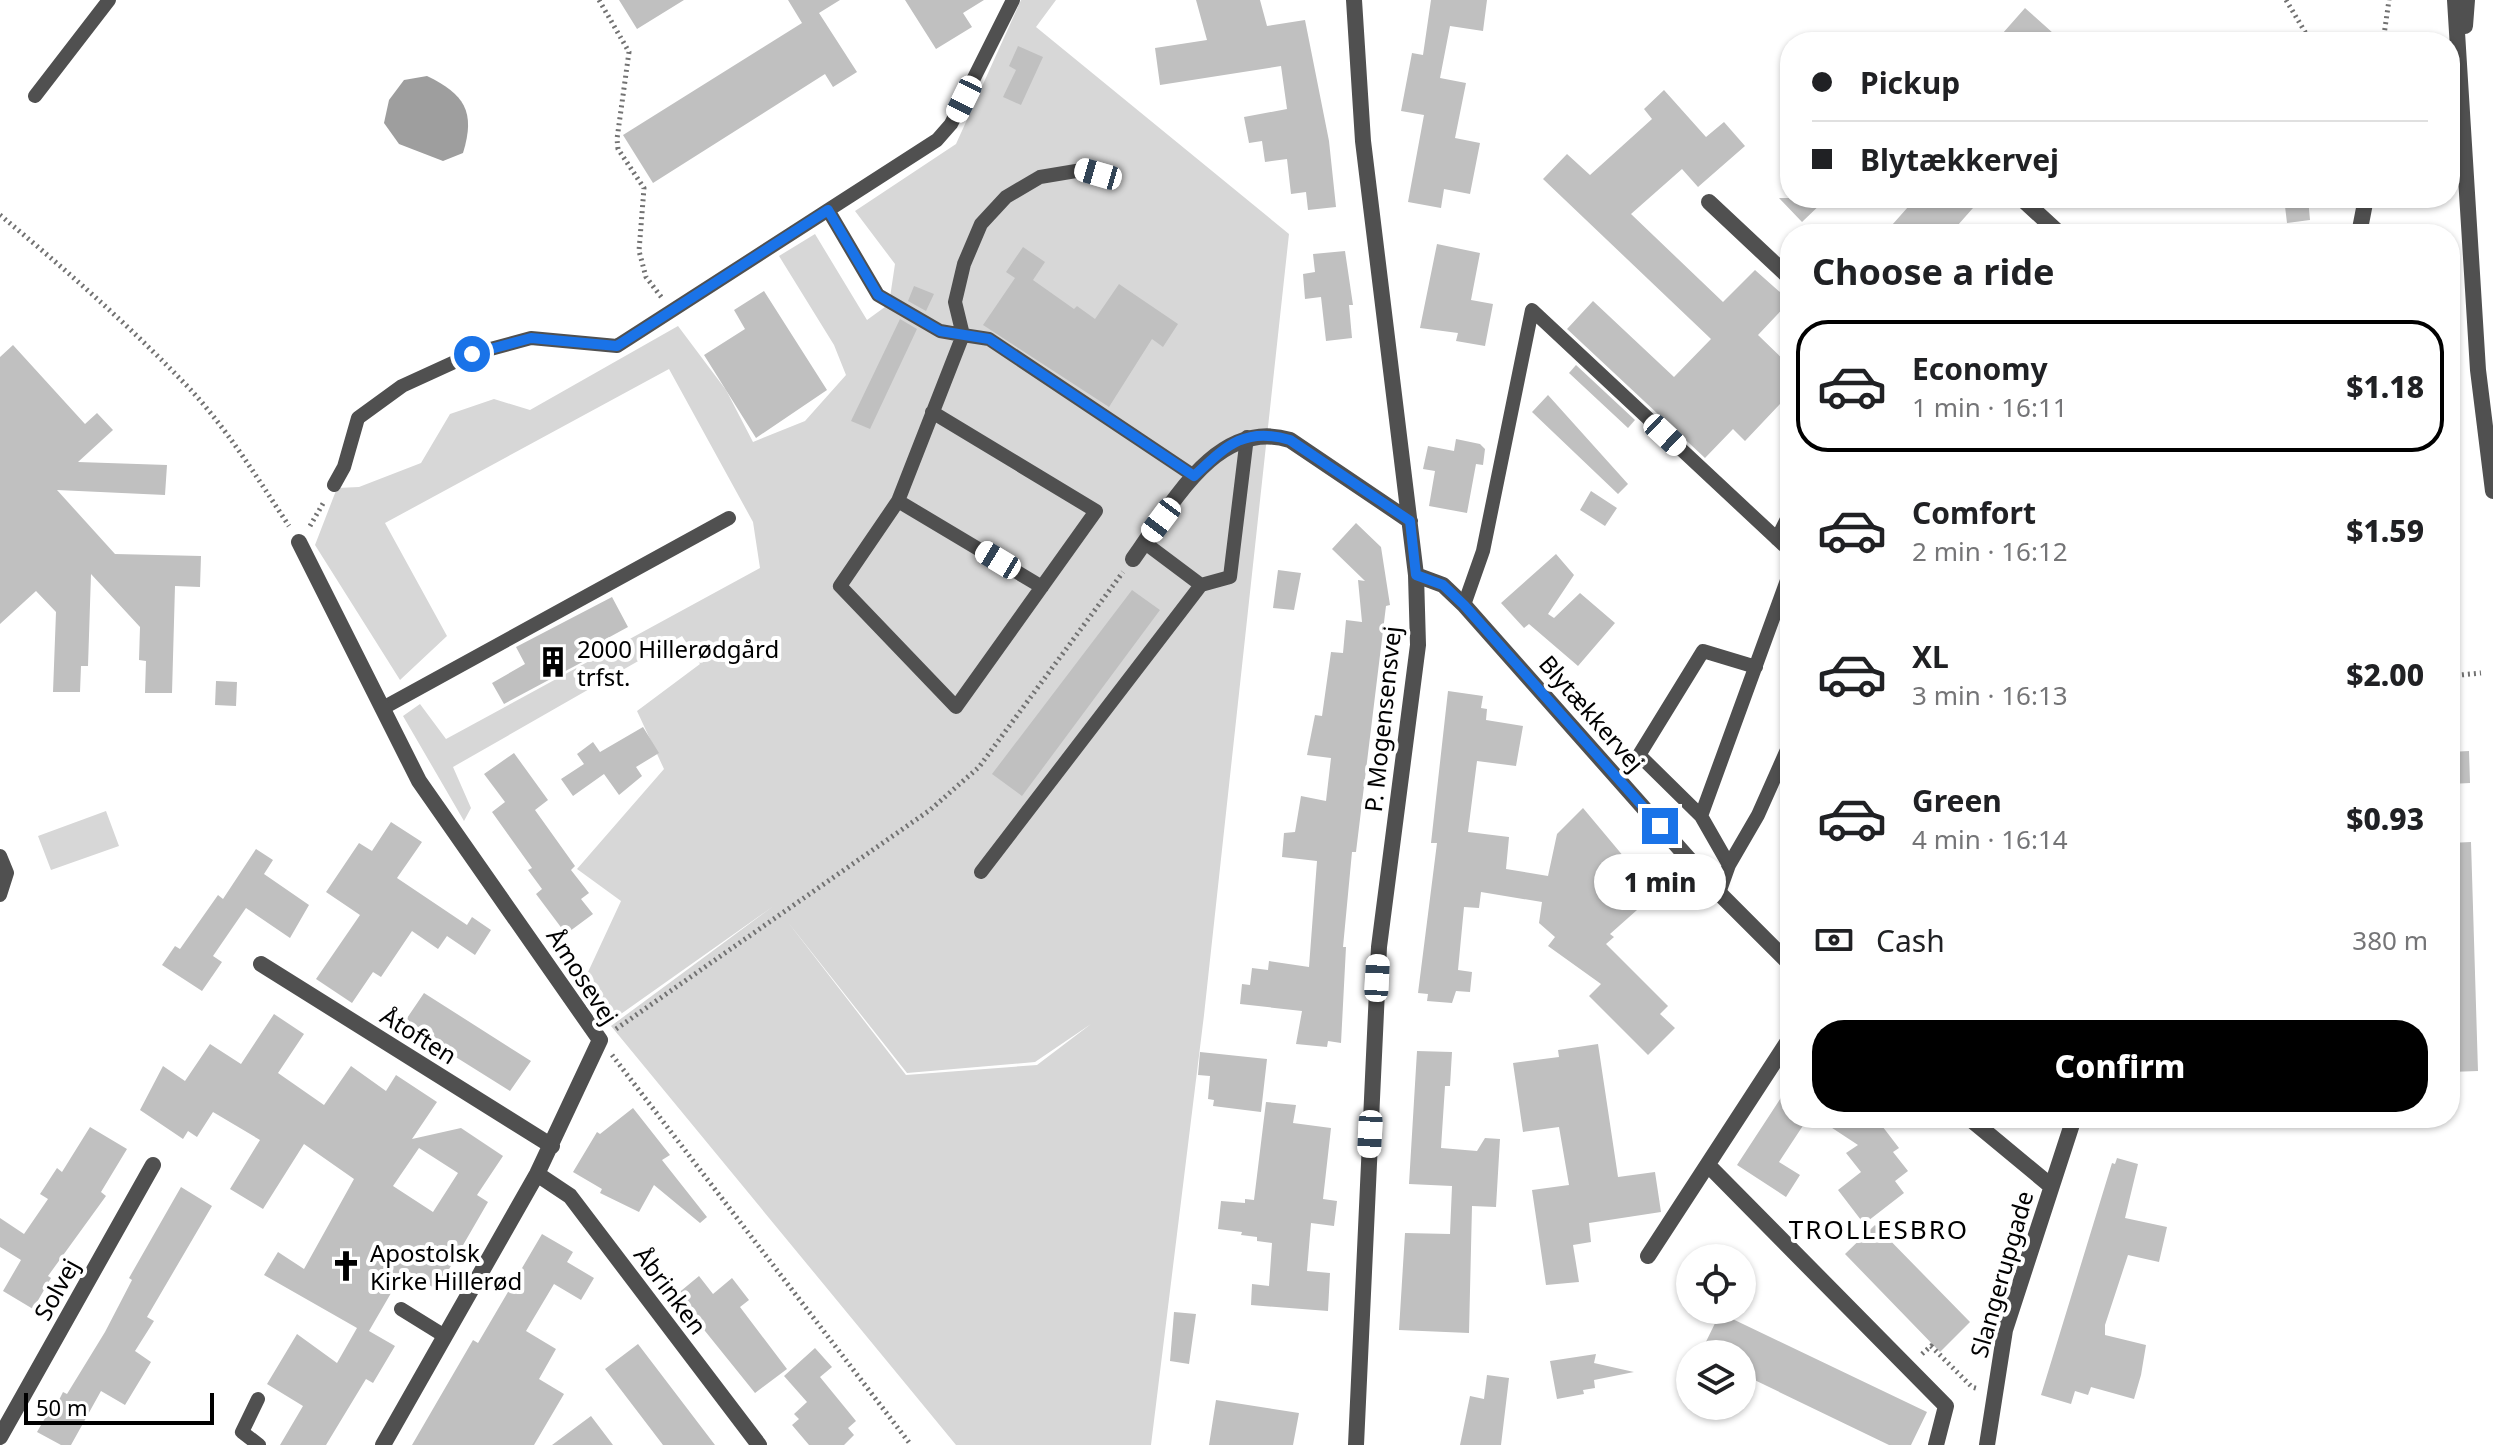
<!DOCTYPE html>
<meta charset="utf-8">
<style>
body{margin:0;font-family:"Noto Sans",sans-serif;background:#f6f6f6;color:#202124;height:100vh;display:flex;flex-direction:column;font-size:30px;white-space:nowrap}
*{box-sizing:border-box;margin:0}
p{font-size:26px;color:#757577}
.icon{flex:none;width:44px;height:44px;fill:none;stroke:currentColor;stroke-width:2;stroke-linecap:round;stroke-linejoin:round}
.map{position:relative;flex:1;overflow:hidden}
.drawer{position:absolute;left:1780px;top:224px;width:680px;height:904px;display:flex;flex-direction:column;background:#fff;border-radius:32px;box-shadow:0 2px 6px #0004}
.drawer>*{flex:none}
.guide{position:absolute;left:1780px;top:32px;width:680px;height:176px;border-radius:32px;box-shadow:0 2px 6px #0004;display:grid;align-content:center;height:176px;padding:0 32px;background:#fff}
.fabs{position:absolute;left:1676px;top:1244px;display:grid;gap:16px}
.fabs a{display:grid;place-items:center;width:80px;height:80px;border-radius:50%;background:#fff;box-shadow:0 2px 6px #0004;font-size:40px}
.scale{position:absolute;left:24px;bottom:20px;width:190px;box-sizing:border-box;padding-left:8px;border:4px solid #000;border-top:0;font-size:22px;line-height:28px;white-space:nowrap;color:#000;-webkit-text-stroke:6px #fff;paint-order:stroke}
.end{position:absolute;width:36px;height:36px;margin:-18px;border:10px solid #1a73e8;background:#fff;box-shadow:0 0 0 4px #fff}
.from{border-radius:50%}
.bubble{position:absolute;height:56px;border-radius:28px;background:#fff;box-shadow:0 2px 6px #0004;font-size:26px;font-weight:800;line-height:56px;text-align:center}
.car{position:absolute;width:24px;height:48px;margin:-24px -12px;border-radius:10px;box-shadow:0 0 6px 2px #0007;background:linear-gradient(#fff 24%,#345 0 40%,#fff 0 76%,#345 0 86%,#fff 0)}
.guide b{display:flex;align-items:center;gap:28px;height:76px;font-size:30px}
.guide b+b{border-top:2px solid #e0e0e0}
.guide i{width:20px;height:20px;background:#202124}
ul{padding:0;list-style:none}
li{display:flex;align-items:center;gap:24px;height:132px;margin:0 16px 12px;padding:0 16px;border:4px solid transparent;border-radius:32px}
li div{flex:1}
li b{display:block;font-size:30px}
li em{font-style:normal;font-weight:800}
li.on{border-color:#000}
li>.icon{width:72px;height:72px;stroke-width:1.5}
h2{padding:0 32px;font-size:36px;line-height:96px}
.pay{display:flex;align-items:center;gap:20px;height:88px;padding:0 32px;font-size:30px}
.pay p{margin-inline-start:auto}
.primary-button{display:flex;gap:16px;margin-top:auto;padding:16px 32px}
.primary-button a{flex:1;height:92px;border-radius:32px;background:#000;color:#fff;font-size:32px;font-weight:800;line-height:92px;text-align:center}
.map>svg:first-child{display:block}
.green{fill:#d7d7d7;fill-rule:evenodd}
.water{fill:#9e9e9e}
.building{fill:#c0c0c0;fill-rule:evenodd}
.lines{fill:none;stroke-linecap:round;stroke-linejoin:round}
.path{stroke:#727272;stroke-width:5;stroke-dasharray:2 4;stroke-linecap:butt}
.service{stroke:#505050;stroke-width:14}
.minor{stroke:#505050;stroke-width:16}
.tertiary{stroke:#505050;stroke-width:16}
.route{stroke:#1a73e8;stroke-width:10}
.labels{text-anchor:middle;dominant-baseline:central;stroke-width:8;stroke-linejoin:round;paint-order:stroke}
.poi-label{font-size:24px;fill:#000;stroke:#fff;text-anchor:start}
.street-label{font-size:24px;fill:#000;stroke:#fff}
.neighbourhood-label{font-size:26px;letter-spacing:2px;fill:#000;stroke:#fff}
</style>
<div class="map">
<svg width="2493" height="1445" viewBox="0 0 2493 1445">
<rect width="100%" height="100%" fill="#fff"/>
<!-- green -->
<path class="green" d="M1021 0H1056L1036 27 1289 234 1204 1015 1151 1445H956L611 1026 775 905 611 1021 582 985 621 901 577 869 664 769 637 711 700 664 682 636 453 767 471 808 464 821 403 716 420 704 446 739 760 568 753 522 669 369 385 523 447 636 400 680 315 545 337 488 359 487 421 463 450 414 494 399 530 410 678 326 726 390 753 442 805 421 846 375 834 345 779 256 815 234 867 320 889 304 895 264 855 211 956 144ZM787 921 907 1073 1035 1062 1091 1024 1037 1065 906 1075Z
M106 811 119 846 51 870 38 836Z"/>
<!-- water -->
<path class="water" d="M427 76C464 94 476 111 463 153L443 161 399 144 384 123 389 100 404 80Z"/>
<!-- building -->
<path class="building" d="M619 0H684L637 29Z
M788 0H840L819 13 857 72 833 87 825 74 653 183 623 135 802 23Z
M905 0H984L963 13 972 27 936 49Z
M1196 0H1260L1267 26 1305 20 1329 141 1336 207 1308 210 1306 192 1291 194 1287 159 1265 162 1262 141 1249 143 1244 117 1287 109 1281 66 1160 85 1155 48 1207 40Z
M1431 0H1487L1483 31 1450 26 1440 78 1466 83 1455 138 1480 143 1470 194 1444 189 1441 208 1408 202 1424 115 1401 111 1412 53 1423 55Z
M2025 8 2063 42H1995Z
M1018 46 1043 57 1021 105 1003 97 1016 70 1009 66Z
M1664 90 1706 137 1724 122 1745 146 1698 187 1682 169 1631 214 1723 302 1755 270 1790 301 1758 335 1790 366V414L1780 404 1745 441 1733 429 1705 458 1567 329 1593 301 1674 377 1711 339 1543 179 1567 154 1590 175 1652 119 1644 109Z
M1779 198H1827L1802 222Z
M1916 198H1963L1973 208 1950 234H1884Z
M2284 198H2308L2310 220 2287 223Z
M1437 244 1480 253 1471 300 1493 304 1485 346 1456 341 1458 333 1420 328Z
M1023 247 1045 262 1033 280 1074 309 1077 306 1095 319 1119 284 1178 324 1163 347 1152 339 1109 407 983 325 1015 278 1006 272Z
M1345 251 1353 305H1349L1352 338 1326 341 1321 297 1305 299 1303 274 1315 272 1313 254Z
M914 286 934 294 926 311 908 301Z
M764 291 827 390 756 438 704 355 745 329 734 310Z
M900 319 917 329 870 429 851 421Z
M13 345 85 424 97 413 113 430 78 462 167 465 165 495 57 490 115 554 201 556 200 587 175 586 172 693H145L146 661 139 660 140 627 91 574 88 666H81L80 692H53L56 612 36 591 0 624V357Z
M1576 365 1635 420 1628 428 1569 373Z
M1548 395 1628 484 1618 494 1532 412Z
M1456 439 1480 444 1485 449 1483 465 1476 464 1467 513 1429 506 1435 471 1423 469 1428 446 1454 451Z
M1591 491 1617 508 1605 526 1580 510Z
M1356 523 1381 547 1390 605 1386 606 1356 852H1352L1343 947H1346L1341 1043 1328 1041 1327 1047 1296 1044 1302 1011 1240 1004 1242 984 1250 985 1252 968 1268 970 1269 961 1309 967 1317 861 1282 857 1284 833 1295 832 1301 796 1326 801 1331 758 1307 755 1315 715 1322 716 1331 652 1343 653 1346 620 1362 622 1358 580 1365 581 1332 549Z
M1556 554 1574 575 1548 614 1554 618 1580 593 1615 623 1578 666 1529 624 1524 628 1501 603Z
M1278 570 1301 573 1294 610 1273 608Z
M1132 590 1160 610 1022 796 992 774Z
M612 597 628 627 584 651 588 659 504 704 492 683 525 664 516 647Z
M216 681 237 682 236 706 215 705Z
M1448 691 1483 696 1481 708 1487 709 1486 720 1523 726 1516 766 1477 761 1468 832 1509 837 1506 869 1548 876 1557 834 1583 808 1655 894 1610 934 1614 937 1606 944 1668 1006 1660 1014 1675 1028 1648 1055 1589 996 1601 984 1548 946 1555 937 1539 923 1542 902 1481 892 1479 908 1464 907 1458 970 1472 972 1470 992 1456 991 1452 1003 1427 1001 1428 994 1418 993 1437 843H1431Z
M643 727 659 753 636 767 642 776 619 795 604 774 573 796 561 779 584 764 577 754 593 742 600 752Z
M2469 751 2470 783 2450 784V752Z
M514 753 548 800 535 810 575 866 571 870 589 893 581 899 593 914 566 934 536 894 542 889 528 870 532 868 492 812 505 802 484 774Z
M391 822 422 842 397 878 467 925 472 917 491 930 475 955 447 936 438 949 412 931 381 977 373 972 352 1003 316 979 360 915 326 892 359 843 372 851Z
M2471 842 2478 1071 2450 1072V843Z
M256 849 273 860 264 874 309 905 290 938 246 908 213 956 222 962 202 991 162 965 175 946 180 949 218 895 223 899Z
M424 993 531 1061 510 1091 403 1024Z
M274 1014 304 1034 278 1073 324 1105 351 1066 386 1091 396 1075 437 1102 412 1139 461 1128 503 1156 477 1195 488 1202 437 1290 405 1269 369 1331 395 1346 373 1383 366 1379 326 1445H280L303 1406 267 1384 297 1334 337 1363 357 1328 264 1275 278 1252 304 1269 354 1179 304 1144 263 1209 230 1189 260 1140 213 1112 197 1137 188 1131 183 1139 140 1110 163 1066 185 1081 210 1044 241 1064ZM419 1148 458 1173 433 1212 393 1186Z
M1598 1044 1618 1177 1655 1172 1661 1212 1589 1223 1591 1242 1573 1245 1579 1282 1546 1285 1532 1190 1569 1185 1559 1127 1523 1132 1513 1063 1559 1057 1558 1050Z
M1417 1051 1452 1052 1450 1086H1445L1441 1148 1477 1151 1485 1138 1500 1139 1496 1207 1472 1206 1469 1333 1399 1330 1405 1233 1450 1234 1452 1186 1409 1184Z
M1200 1052 1267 1059 1261 1112 1213 1106 1214 1100 1208 1099 1210 1076 1198 1075Z
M1790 1084V1118H1808L1779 1162 1800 1175 1786 1197 1737 1165Z
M1266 1102 1296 1105 1293 1123 1331 1128 1323 1199 1337 1201 1334 1226 1311 1223 1307 1271 1330 1273 1328 1311 1251 1305 1252 1284 1269 1286 1272 1243 1257 1241V1237L1241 1235 1242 1232 1218 1229 1221 1201 1245 1203V1199L1254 1200Z
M633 1108 670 1155 662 1160 707 1217 700 1223 654 1185 639 1212 600 1193 602 1189 573 1172 597 1132 600 1134Z
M1817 1118H1876L1899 1148 1893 1152 1908 1171 1895 1181 1904 1193 1864 1224 1838 1190 1861 1172 1846 1153 1858 1145Z
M90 1127 127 1149 101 1192 106 1196 48 1276 51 1278 33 1309 3 1291 21 1260 0 1247V1218L24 1234 48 1199 40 1194 57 1168 62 1172Z
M2117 1158 2138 1164 2125 1218 2167 1227 2159 1262 2128 1255 2105 1325V1335L2146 1345 2141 1375 2134 1399 2091 1387 2088 1395 2075 1391 2071 1404 2041 1395 2112 1163 2115 1164Z
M181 1187 212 1206 147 1317 154 1321 135 1351 151 1362 125 1405 101 1391 71 1445H61L37 1432 56 1399 59 1400 63 1392 67 1394 105 1332 132 1280 129 1278Z
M1875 1225 1970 1322 1940 1352 1845 1254Z
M542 1234 573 1252 567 1262 594 1278 581 1300 554 1284 526 1331 556 1349 539 1379 564 1394 534 1445H412L473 1340 478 1343Z
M699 1276 713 1294 732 1278 749 1300 740 1307 787 1369 755 1393 676 1295Z
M1174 1312 1196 1314 1189 1364 1170 1361Z
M1720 1313 1927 1412 1911 1445H1889L1742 1374V1354H1700Z
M638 1344 715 1445H663L605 1369Z
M815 1348 832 1367 820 1377 856 1421 848 1428 854 1435 844 1445H809L792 1425 799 1419 794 1414 807 1402 784 1376Z
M1596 1354 1594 1363 1634 1372 1594 1380 1595 1388 1583 1390 1584 1394 1557 1399 1550 1361Z
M1487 1375 1509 1378 1501 1445H1460L1470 1396 1484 1399Z
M1216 1400 1299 1413 1293 1445H1209Z
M591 1416 613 1445H552Z"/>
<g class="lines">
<!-- path -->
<path class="path" d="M599 0 629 52 617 139 618 149 644 188 639 251 646 277 662 298
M2286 0 2311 42
M2383 42 2389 0
M0 215C65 269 130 326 189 388 228 430 258 479 289 526
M310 526 325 500
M2450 676 2481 673
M616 1029 930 810 979 767 1123 572
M612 1055 911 1445
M1922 1354 1931 1346 1972 1387 1979 1389"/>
<!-- service -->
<path class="service" d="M35 96 109 0
M1114 179 1082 170 1040 177 1006 197 981 224 964 264 955 302 963 335 989 339 1194 476
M828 210 878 295 940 331 963 335 898 501 840 586 956 707 1096 511 932 412
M334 485 344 467 358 418 402 386 472 354 531 338 617 346 937 140 951 124 1013 0
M898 501 1042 587
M1777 539 1790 513
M1145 543 1201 585 1230 577 1247 437
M1464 605 1483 551 1532 310 1790 551
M383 708 729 518
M1701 816 1639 755 1703 651 1756 667
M0 856 7 873 0 895
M1729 865 1758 815 1790 743
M981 872 1201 585
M1719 893 1729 865 1701 816 1790 572
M401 1309 443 1335
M258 1399 242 1432 259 1445"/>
<!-- minor -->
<path class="minor" d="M1354 0 1363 141 1416 575 1418 645 1379 947 1356 1445
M2021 198 2060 234
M1709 202 1790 278
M2359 234 2366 198
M299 542 419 781 600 1040 537 1174 383 1445
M1133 559C1170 508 1216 417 1290 440L1410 521
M1416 575 1443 585 1464 605 1719 893 1790 964
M261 964 552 1146
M1969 1118 2051 1186
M1708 1165 1946 1406 1936 1445
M537 1174 570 1196 759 1445
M1648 1256 1790 1038
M0 1437 153 1165
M1987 1445 2005 1330 2074 1118"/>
<!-- tertiary -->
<path class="tertiary" d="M2455 0 2478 370 2493 491
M2465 26 2467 0"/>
</g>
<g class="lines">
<!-- route -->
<path class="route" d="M472 354 531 338 617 346 828 210 878 295 940 331 989 339 1194 476C1225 447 1244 426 1290 440L1410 521 1416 575 1443 585 1464 605 1660 826"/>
</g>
<!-- icons -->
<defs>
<symbol id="building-bare" viewBox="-9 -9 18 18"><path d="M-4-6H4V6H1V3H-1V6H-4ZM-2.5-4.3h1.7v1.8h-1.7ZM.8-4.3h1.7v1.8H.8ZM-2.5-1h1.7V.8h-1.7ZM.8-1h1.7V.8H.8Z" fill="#000" stroke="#fff" stroke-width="2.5" paint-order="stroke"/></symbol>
<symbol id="church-bare" viewBox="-9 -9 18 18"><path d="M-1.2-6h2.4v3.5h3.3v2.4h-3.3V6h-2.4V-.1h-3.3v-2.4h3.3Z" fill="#000" stroke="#fff" stroke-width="2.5" paint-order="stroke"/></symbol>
</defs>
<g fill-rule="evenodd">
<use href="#building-bare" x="531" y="640" width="44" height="44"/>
<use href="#church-bare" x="324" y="1244" width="44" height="44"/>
</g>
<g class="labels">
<!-- poi labels -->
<g class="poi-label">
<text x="577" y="648">2000 Hillerødgård<tspan x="577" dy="28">trfst.</tspan></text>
<text x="370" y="1252">Apostolsk<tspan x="370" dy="28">Kirke Hillerød</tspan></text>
</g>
<!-- street labels -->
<g class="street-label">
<text transform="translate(1592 713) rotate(49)">Blytækkervej</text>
<text transform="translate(1382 719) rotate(-84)">P. Mogensensvej</text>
<text transform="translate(583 976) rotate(57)">Åmosevej</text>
<text transform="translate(419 1035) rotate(32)">Åtoften</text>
<text transform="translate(2001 1274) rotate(-74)">Slangerupgade</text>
<text transform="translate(56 1289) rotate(-61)">Solvej</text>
<text transform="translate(671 1290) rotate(53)">Åbrinken</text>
</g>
<!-- neighbourhood labels -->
<g class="neighbourhood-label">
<text x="1879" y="1229">TROLLESBRO</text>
</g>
</g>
</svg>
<div class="fabs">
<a><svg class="icon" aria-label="locate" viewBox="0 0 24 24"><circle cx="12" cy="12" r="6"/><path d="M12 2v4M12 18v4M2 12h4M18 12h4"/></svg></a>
<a><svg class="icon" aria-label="layers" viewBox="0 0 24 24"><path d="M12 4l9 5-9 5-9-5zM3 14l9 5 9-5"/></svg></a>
</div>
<div class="scale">50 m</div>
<i class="end from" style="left:472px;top:354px"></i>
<i class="end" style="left:1660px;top:826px"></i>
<div class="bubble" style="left:1594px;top:854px;width:132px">1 min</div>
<i class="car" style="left:964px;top:99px;rotate:206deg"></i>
<i class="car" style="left:1098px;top:174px;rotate:286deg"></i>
<i class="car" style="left:1665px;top:435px;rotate:133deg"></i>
<i class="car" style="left:1161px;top:520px;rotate:217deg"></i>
<i class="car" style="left:998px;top:560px;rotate:301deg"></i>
<i class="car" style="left:1377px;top:978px;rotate:3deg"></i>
<i class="car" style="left:1370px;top:1134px;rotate:183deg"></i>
<div class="guide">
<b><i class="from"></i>Pickup</b>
<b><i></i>Blytækkervej</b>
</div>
<section class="drawer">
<h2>Choose a ride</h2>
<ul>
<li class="on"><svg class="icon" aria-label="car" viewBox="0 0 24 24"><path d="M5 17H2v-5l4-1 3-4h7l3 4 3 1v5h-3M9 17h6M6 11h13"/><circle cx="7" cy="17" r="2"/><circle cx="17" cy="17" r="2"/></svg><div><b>Economy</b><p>1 min · 16:11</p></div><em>$1.18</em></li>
<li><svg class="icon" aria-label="car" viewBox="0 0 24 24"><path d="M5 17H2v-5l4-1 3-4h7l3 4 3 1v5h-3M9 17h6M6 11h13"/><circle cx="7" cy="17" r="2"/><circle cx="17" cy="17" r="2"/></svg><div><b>Comfort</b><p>2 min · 16:12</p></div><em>$1.59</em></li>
<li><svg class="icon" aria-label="car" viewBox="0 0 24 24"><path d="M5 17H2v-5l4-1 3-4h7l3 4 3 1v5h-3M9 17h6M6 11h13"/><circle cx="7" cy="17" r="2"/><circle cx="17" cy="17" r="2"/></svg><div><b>XL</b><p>3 min · 16:13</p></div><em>$2.00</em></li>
<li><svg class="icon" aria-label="car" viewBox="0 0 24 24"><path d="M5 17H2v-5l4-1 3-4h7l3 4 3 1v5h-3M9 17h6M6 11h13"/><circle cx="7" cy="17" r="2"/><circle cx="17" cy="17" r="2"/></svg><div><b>Green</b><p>4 min · 16:14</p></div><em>$0.93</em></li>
</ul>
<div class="pay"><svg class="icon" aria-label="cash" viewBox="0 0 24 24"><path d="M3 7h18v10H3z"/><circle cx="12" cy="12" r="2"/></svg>Cash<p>380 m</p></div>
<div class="primary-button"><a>Confirm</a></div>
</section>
</div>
